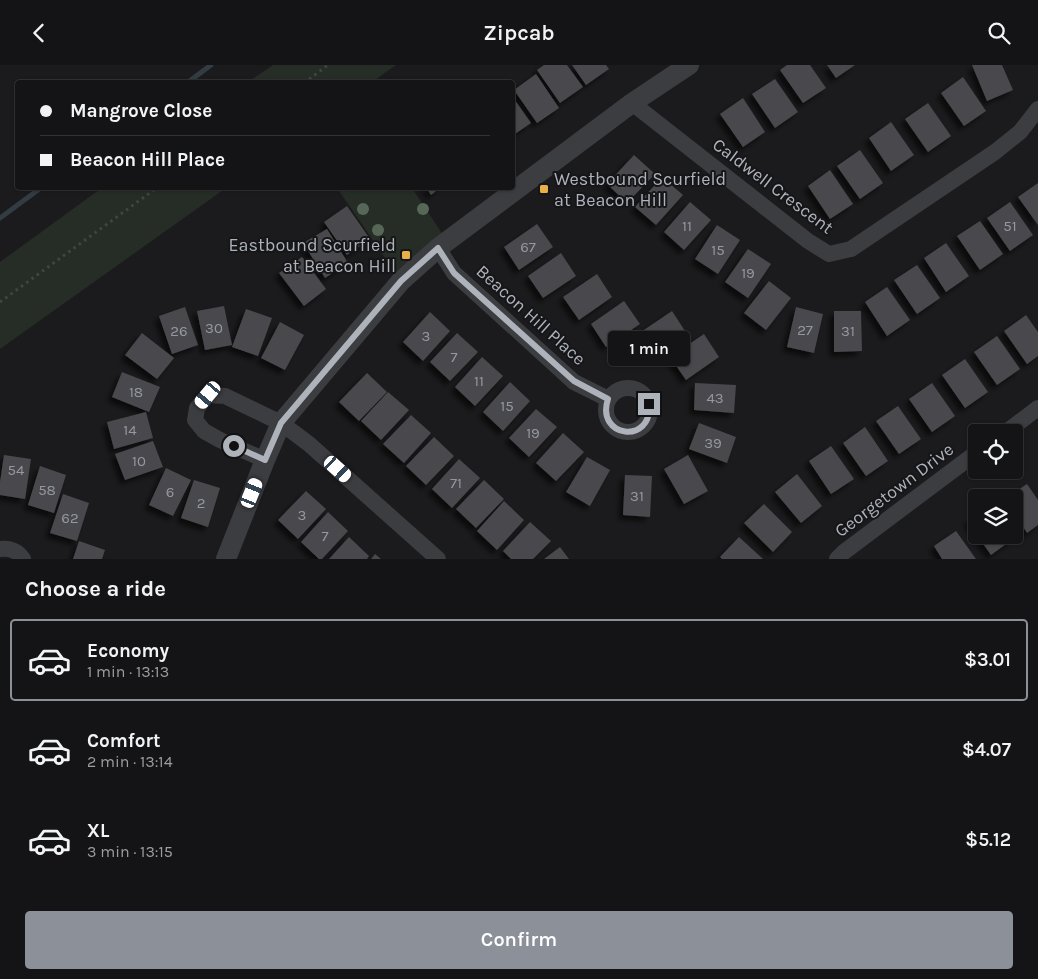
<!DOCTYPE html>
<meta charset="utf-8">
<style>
body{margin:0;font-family:Karla,sans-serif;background:#212123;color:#f1f3f6;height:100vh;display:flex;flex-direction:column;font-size:19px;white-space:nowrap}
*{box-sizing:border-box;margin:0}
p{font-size:16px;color:#9d9ea1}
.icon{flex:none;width:28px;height:28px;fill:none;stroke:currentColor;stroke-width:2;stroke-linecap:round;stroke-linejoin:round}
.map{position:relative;height:494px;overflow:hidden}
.side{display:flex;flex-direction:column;background:#141416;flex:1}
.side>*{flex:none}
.top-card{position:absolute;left:15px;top:15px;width:500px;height:110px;border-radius:5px;box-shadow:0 1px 4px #0004,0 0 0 1px #333335;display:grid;align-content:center;height:110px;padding:0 25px;background:#141416}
.fabs{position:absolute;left:968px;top:359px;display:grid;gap:10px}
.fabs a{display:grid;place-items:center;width:55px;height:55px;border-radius:5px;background:#141416;box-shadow:0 1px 4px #0004,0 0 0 1px #333335;font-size:25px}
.end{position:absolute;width:22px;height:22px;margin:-11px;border:6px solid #aeb2bb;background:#111;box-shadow:0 0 0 2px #111}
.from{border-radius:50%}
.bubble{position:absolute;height:35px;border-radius:5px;background:#141416;box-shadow:0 1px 4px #0004,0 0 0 1px #333335;font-size:16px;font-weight:600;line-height:35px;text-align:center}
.car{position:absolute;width:15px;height:30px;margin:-15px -8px;border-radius:6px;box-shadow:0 0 4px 1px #0007;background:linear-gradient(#fff 24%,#345 0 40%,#fff 0 76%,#345 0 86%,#fff 0)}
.top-card b{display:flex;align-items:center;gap:18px;height:48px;font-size:19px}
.top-card b+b{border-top:1px solid #333335}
.top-card i{width:12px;height:12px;background:#f1f3f6}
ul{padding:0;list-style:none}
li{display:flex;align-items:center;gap:15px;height:82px;margin:0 10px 8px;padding:0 15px;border:2px solid transparent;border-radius:5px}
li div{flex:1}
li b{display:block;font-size:19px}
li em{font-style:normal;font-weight:600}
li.on{border-color:#8c9099}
li>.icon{width:45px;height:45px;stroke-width:1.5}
h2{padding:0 25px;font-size:22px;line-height:60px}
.action{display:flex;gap:10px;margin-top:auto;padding:10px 25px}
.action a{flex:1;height:58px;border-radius:5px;background:#8c9099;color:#fff;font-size:20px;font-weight:600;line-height:58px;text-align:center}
header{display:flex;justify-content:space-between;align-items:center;height:65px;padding:0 25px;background:#141416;font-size:22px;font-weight:600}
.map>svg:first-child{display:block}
.green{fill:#252d26}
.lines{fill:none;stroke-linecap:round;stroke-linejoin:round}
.stream{stroke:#333c42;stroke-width:5}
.building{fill:#48484d;filter:url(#shadow)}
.path{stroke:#424448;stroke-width:3;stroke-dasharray:2.5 4;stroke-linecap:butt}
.minor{stroke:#3c3d41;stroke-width:16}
.tertiary{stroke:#3c3d41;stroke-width:20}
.tree{fill:#566758}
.route{stroke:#aeb2bb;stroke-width:6}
.poi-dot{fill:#e7b048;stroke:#161618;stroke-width:2}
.labels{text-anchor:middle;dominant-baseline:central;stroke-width:4;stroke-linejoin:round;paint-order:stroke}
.number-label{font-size:15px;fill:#9498a0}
.poi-label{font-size:18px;fill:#aeb2bb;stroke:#161618;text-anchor:start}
.street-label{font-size:18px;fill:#aeb2bb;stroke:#161618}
</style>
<header><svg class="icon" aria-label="back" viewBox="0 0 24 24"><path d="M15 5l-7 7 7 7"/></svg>Zipcab<svg class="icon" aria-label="search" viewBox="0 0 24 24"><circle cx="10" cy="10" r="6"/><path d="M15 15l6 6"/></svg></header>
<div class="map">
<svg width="1038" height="494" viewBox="0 0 1038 494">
<defs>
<filter id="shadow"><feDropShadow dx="-4.5" dy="4.5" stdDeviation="2.5" flood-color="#0009"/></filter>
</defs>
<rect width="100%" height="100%" fill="#1b1b1d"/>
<!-- green -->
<path class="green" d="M273 0H396L372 17H248Z
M103 122 226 123 0 284V197Z
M337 123H412L447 176 401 216Z"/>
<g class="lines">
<!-- stream -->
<path class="stream" d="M187 18 211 0
M0 153 42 122"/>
</g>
<!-- building -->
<path class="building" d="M544 0H567L583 22 560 38 537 5Z
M572 0H606L609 4 586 20Z
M787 0H810L826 23 803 38 780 5Z
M827 0H855L836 13Z
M972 0H1002L1013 25 987 36Z
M536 9 559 43 537 58 514 25Z
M963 12 986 46 964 61 941 28Z
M775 14 798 47 775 63 752 29Z
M512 31 531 58 512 71Z
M743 33 765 67 743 82 720 49Z
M928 38 951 71 928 87 905 54Z
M891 57 914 90 891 106 869 73Z
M860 85 883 118 860 134 837 101Z
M634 90 655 109 627 138 607 119Z
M830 105 853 139 830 154 808 121Z
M662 112 683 130 656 160 635 142Z
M1038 118V160L1018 132Z
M426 122H441L431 130Z
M690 137 711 155 684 185 664 167Z
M1010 137 1033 170 1010 186 987 153Z
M347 141 370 174 347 190 324 157Z
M980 156 1003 189 980 205 957 171Z
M537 159 553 182 519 205 504 182Z
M717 160 740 175 718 209 695 194Z
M327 164 348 198 325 213 303 178Z
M946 178 969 211 946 227 924 193Z
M748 184 771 199 748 233 725 217Z
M561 188 576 211 543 233 528 211Z
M302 192 326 224 304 241 279 208Z
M917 200 940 233 917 249 894 215Z
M597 209 612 232 579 255 563 232Z
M769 216 791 233 766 265 744 248Z
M887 222 910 255 887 271 865 237Z
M624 236 640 259 606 282 591 259Z
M224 241 232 280 205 285 197 246Z
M185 242 198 280 172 289 159 251Z
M796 242 823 249 814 288 787 282Z
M246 244 272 253 258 291 232 282Z
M672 246 687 269 654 292 638 269Z
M834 246H861L862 286 834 287Z
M430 247 450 266 423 296 403 277Z
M1026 250 1038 267V291L1027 299 1004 266Z
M280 257 304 270 285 305 261 293Z
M142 268 174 293 157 314 125 290Z
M457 268 478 287 450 316 430 297Z
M704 269 719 292 686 315 670 292Z
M997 271 1020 304 997 320 974 287Z
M482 292 503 311 475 341 455 322Z
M965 294 988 327 965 343 942 310Z
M122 307 160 322 149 347 112 332Z
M367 308 387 327 359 356 339 337Z
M510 317 530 336 503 366 483 347Z
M695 318 736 320 734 348 694 345Z
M932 318 955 351 932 367 909 334Z
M388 327 409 345 381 375 361 356Z
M898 341 921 374 899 389 876 356Z
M536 344 557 362 529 392 509 373Z
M146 347 153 373 114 384 107 357Z
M411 350 431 368 404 398 383 379Z
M699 358 736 372 727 398 689 384Z
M865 362 888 396 866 411 843 378Z
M563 368 584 387 556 416 536 398Z
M434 372 454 391 426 420 406 401Z
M153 376 163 402 125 415 115 389Z
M831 381 854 414 831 429 809 396Z
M4 390 31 394 25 434 0 430V417Z
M688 390 708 426 684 439 664 404Z
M587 392 610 405 590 441 566 427Z
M459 394 480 413 452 443 432 424Z
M40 401 66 410 54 448 28 440Z
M166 403 191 415 173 451 149 440Z
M797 409 822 441 801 458 775 427Z
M625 410 652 411 650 452 623 450Z
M194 415 220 423 208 462 181 453Z
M484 415 504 434 476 463 456 444Z
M1027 419 1038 435V460L1027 468 1014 448V432H1007Z
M306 426 326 444 298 474 278 455Z
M63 429 89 438 77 476 50 468Z
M504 436 524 455 497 485 477 466Z
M764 439 792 467 773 487 744 458Z
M328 447 348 466 322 494H319L301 477Z
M976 450V469L968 456Z
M530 457 551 476 533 494H511L503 486Z
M956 466 976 494H942L934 481Z
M977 470H1011L1013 474 991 490Z
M349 472 369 491 367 494H329Z
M739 472 763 494H722L720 492Z
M79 476 105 485 102 494H73Z
M560 482 569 494H544Z
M375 489 381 494H371Z"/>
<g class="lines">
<!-- path -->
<path class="path" d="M304 18 328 0
M0 237 158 122"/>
<!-- minor -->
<path class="minor" d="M632 38 808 176 829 189 851 184 995 87 1020 67 1038 44
M438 183 454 208 574 317 608 334
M606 345a22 22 0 1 1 44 0a22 22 0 1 1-44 0Z
M1005 368 1038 343
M265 395 220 375 204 366 195 355 197 343 208 330 225 331 281 358 309 379 438 494
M0 484C10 483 17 485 23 494
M837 494 844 487 976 388"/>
<!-- tertiary -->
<path class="tertiary" d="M226 494 265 395 281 358 401 216 438 183 632 38 689 0"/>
</g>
<!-- trees -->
<g class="tree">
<circle cx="363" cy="144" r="6"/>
<circle cx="423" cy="144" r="6"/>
<circle cx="378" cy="165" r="6"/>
</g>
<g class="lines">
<!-- route -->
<path class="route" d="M234 381 265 395 281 358 401 216 438 183 454 208 574 316 608 334C595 373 653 380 649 339"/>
</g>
<!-- markers -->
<g class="poi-dot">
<rect x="539" y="119" width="10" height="10" rx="2.5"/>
<rect x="401" y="185" width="10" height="10" rx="2.5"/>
</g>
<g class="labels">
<!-- number labels -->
<g class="number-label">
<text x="687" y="161">11</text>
<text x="1010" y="161">51</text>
<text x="528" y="182">67</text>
<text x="718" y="185">15</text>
<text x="748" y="208">19</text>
<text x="214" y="263">30</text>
<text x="805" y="265">27</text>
<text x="179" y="266">26</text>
<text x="848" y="266">31</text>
<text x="426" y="271">3</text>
<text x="454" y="292">7</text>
<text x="479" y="316">11</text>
<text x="136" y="327">18</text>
<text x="715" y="333">43</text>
<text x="507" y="341">15</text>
<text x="130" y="365">14</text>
<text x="533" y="368">19</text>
<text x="713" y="378">39</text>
<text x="139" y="396">10</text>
<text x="16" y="405">54</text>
<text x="456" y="418">71</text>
<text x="47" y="425">58</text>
<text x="170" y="427">6</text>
<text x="637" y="431">31</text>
<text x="201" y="438">2</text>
<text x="302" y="450">3</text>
<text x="70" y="453">62</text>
<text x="325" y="471">7</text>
</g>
<!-- poi labels -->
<g class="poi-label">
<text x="554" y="114">Westbound Scurfield<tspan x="554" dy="21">at Beacon Hill</tspan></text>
<text x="396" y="180" text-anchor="end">Eastbound Scurfield<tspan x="396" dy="21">at Beacon Hill</tspan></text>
</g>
<!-- street labels -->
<g class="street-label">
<text transform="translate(773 121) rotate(37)">Caldwell Crescent</text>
<text transform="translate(531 250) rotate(42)">Beacon Hill Place</text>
<text transform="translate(894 425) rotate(-37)">Georgetown Drive</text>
</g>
</g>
</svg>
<div class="fabs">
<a><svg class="icon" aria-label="locate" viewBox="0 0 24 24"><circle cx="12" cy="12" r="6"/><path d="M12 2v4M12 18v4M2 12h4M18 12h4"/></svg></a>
<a><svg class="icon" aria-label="layers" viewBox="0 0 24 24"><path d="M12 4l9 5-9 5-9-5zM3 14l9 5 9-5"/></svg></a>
</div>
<i class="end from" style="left:234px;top:381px"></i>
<i class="end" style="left:649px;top:339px"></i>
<div class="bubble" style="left:608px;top:266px;width:82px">1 min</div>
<i class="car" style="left:208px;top:330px;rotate:220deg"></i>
<i class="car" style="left:338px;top:404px;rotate:132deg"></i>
<i class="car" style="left:252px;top:428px;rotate:22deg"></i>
<div class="top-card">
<b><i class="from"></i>Mangrove Close</b>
<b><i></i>Beacon Hill Place</b>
</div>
</div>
<section class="side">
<h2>Choose a ride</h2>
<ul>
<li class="on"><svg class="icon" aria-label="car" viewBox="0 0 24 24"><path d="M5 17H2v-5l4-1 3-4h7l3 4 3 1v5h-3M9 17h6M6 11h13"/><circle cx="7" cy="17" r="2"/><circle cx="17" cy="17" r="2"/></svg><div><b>Economy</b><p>1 min · 13:13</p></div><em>$3.01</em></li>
<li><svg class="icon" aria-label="car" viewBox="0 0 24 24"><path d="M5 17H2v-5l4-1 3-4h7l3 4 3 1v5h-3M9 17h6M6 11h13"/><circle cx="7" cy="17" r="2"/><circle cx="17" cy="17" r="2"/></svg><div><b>Comfort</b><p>2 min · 13:14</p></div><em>$4.07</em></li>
<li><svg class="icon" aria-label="car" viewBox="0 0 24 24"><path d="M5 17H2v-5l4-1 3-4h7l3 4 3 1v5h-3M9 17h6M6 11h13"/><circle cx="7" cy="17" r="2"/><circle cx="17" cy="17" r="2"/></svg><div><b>XL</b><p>3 min · 13:15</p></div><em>$5.12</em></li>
</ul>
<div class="action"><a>Confirm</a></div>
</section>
